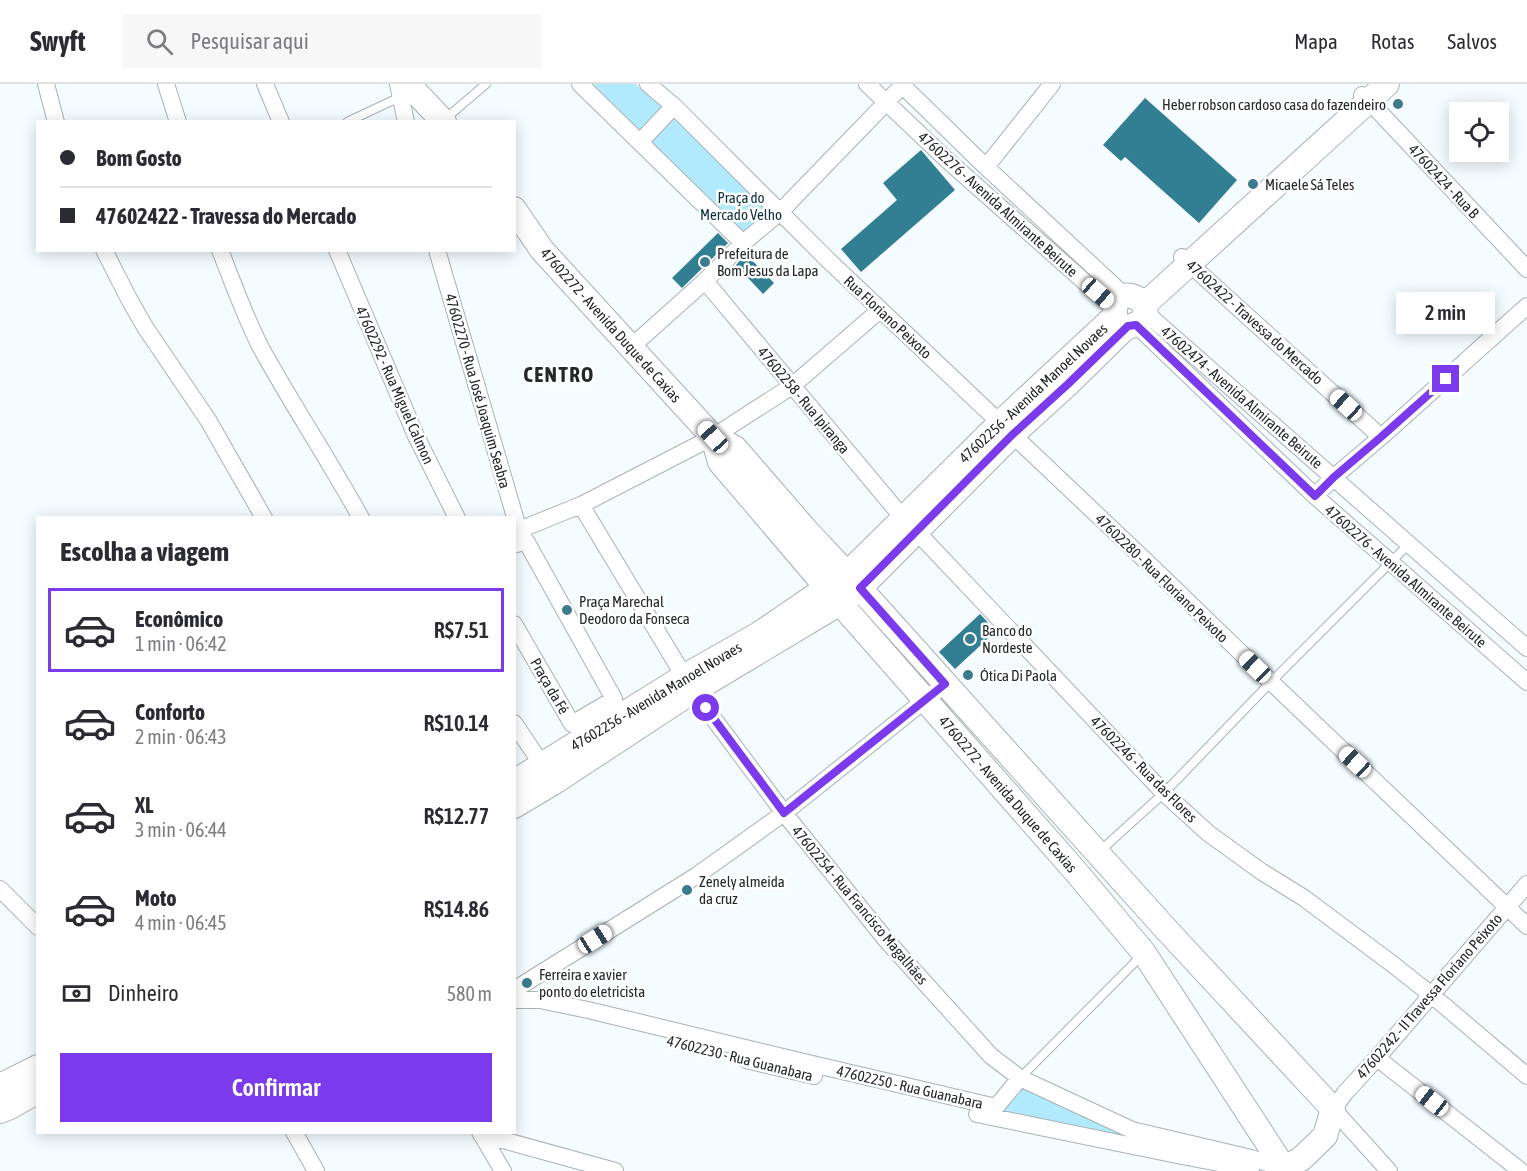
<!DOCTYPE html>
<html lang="pt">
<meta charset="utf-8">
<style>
body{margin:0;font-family:"Asap Condensed",sans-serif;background:#f7f7f7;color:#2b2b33;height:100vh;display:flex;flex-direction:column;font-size:22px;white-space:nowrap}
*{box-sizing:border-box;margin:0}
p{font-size:20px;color:#7c7c81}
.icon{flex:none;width:33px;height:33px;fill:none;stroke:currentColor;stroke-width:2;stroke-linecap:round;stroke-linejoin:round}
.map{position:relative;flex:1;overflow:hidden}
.drawer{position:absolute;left:36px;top:432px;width:480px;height:618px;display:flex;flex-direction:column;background:#fff;border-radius:0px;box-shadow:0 3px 15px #0003}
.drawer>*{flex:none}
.banner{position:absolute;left:36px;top:36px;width:480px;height:132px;border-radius:0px;box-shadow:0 3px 15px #0003;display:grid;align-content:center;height:132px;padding:0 24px;background:#fff}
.buttons{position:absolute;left:1449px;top:18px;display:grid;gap:12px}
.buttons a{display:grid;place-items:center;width:60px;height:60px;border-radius:0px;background:#fff;box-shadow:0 3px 15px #0003;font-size:30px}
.end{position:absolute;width:27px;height:27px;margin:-14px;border:8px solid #7c3aed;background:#fff;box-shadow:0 0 0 3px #fff}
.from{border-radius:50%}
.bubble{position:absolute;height:42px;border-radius:0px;background:#fff;box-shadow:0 3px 15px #0003;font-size:20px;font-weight:600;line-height:42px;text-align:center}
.car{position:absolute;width:18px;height:36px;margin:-18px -9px;border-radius:8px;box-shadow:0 0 4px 2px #0007;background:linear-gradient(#fff 24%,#345 0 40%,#fff 0 76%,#345 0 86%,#fff 0)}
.banner b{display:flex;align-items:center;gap:21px;height:57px;font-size:22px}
.banner b+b{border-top:2px solid #e1e1e2}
.banner i{width:15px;height:15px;background:#2b2b33}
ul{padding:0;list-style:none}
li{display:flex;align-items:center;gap:18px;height:84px;margin:0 12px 9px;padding:0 12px;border:3px solid transparent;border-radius:0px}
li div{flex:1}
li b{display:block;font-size:22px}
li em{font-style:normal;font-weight:600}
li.selected{border-color:#7c3aed}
li>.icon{width:54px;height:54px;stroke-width:1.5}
h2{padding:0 24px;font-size:27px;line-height:72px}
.pay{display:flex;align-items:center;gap:15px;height:66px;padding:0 24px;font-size:22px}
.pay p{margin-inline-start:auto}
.action{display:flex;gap:12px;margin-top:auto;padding:12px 24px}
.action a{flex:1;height:69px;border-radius:0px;background:#7c3aed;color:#fff;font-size:24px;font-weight:600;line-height:69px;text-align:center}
header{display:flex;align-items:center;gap:36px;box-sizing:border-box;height:84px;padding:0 30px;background:#fff;border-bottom:2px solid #e1e1e2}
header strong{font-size:28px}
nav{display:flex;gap:33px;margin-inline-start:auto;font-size:21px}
.search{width:420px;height:54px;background:#f7f7f7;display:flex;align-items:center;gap:15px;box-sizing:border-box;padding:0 21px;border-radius:0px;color:#7c7c81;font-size:22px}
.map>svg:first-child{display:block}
.green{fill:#b0eafc}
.building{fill:#327e93}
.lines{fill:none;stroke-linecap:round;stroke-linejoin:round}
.lane-casing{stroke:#a9b1b4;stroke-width:10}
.street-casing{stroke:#a9b1b4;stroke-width:18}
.secondary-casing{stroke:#a9b1b4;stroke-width:26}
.lane{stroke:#fff;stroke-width:8}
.street{stroke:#fff;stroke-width:16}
.secondary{stroke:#fff;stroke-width:24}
.route{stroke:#7c3aed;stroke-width:8}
.poi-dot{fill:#3a7b8e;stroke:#fff;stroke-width:2}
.labels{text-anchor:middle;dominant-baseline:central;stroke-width:5;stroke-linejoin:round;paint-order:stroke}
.poi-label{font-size:15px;fill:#252829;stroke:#fff;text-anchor:start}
.street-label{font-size:15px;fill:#252829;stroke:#fff}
.park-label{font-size:15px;fill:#0d313b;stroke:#fff}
.district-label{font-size:21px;font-weight:bold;letter-spacing:1.5px;fill:#252829;stroke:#fff}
</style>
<header>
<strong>Swyft</strong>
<div class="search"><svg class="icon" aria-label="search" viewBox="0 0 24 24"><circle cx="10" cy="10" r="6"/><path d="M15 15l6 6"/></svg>Pesquisar aqui</div>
<nav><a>Mapa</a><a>Rotas</a><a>Salvos</a></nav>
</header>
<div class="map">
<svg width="1527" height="1087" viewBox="0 0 1527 1087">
<rect width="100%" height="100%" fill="#f4fcff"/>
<!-- green -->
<path class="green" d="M593 0H636L770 121 743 150Z
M1022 1003 1121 1048 1116 1052 1003 1029Z"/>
<!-- building -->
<path class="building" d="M1145 14 1237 96 1199 139 1125 73 1121 77 1103 61Z
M921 66 955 106 861 188 841 165 897 116 883 99Z
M718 149 728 159 682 204 672 194Z
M746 170 774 199 763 210 736 181Z
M980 530 996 547 955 585 939 568Z"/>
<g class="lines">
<defs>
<path id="lane" d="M445 35 486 0
M347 38 400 13
M1100 767 1164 709 1271 598 1409 460
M1020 994 1142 871"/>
<path id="street" d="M46 0 56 38
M166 0 178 38
M265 0 281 38
M398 0 406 38
M580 0 743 159
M648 0 674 22 828 176 1148 479 1271 598 1527 842
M867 0 946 75 1114 224C1116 238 1122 243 1136 241L1315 412 1527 598
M901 0 986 83 1125 212
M1362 11 1369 17 1527 185
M640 58 674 22
M986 83 1052 0
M104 166 129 215 145 243 208 336 264 434
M220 166C233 199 245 233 261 264 293 322 329 376 361 434
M337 166 416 352 457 434
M437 166 519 447
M1182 173 1381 353
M705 197 903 434
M1145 228 1527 564
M631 263 705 197 743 159 780 128 904 0
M1315 412 1334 393 1381 353 1527 222
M581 421 713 353 792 302 880 226
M916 447 1164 709 1208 749 1262 788 1304 814 1395 882 1434 913 1527 992
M514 448 581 421 693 607 784 729 887 857 991 972 1020 994
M514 461 526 457 614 615 572 640 514 540
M514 639 547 688
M0 805 38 843
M514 906 696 792 784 729 945 600
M514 916H540L588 926 808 979 996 1023 1020 994 1132 1046 1251 1074 1284 1084
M1377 974 1521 1087
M746 976 814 992
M1333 1025 1345 1009 1377 974 1527 800
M1333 1025 1389 1087
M977 1030 1182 1072 1251 1085
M294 1048 316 1087
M480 1048 503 1087
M481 1050 615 1087"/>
<path id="secondary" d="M408 0 444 38
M514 125 542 166 713 353
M1144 221 1387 0
M514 698 685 592 759 550 847 490 1000 339 1115 232C1112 195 1160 216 1141 237 1136 242 1129 241 1123 246L1068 300 1012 351 860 504 840 519 693 607 553 699 514 722
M0 1002 38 983
M0 1027 10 1023 38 1007
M1284 1084 1301 1075 1325 1052 1333 1025 1164 843 847 490 805 445 735 364 713 353 720 378 840 519 1077 789 1144 869 1284 1084 1287 1087"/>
</defs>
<!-- lane casing -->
<use href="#lane" class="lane-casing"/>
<!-- street casing -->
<use href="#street" class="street-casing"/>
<!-- secondary casing -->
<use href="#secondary" class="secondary-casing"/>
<!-- lane -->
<use href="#lane" class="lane"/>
<!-- street -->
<use href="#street" class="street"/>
<!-- secondary -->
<use href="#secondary" class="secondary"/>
</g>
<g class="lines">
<!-- route -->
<path class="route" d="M706 624 784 729 945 600 860 504 1012 351 1068 300 1128 242 1136 241 1315 412 1334 393 1381 353 1446 295"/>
</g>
<!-- markers -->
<g class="poi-dot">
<circle cx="1398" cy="20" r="6"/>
<circle cx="1253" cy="100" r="6"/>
<circle cx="705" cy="178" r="6"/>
<circle cx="567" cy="526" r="6"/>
<circle cx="970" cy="555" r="6"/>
<circle cx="968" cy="591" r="6"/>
<circle cx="687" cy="806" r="6"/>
<circle cx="527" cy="899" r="6"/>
</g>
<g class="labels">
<!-- poi labels -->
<g class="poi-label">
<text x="1386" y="20" text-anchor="end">Heber robson cardoso casa do fazendeiro</text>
<text x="1265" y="100">Micaele Sá Teles</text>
<text x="717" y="169">Prefeitura de<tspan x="717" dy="17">Bom Jesus da Lapa</tspan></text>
<text x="579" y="517">Praça Marechal<tspan x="579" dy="17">Deodoro da Fonseca</tspan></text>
<text x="982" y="546">Banco do<tspan x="982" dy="17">Nordeste</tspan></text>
<text x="980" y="591">Ótica Di Paola</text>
<text x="699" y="797">Zenely almeida<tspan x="699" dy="17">da cruz</tspan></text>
<text x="539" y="890">Ferreira e xavier<tspan x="539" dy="17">ponto do eletricista</tspan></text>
</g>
<!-- street labels -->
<g class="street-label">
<text transform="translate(1444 97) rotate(47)">47602424 - Rua B</text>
<text transform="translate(998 120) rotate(42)">47602276 - Avenida Almirante Beirute</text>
<text transform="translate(888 233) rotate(43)">Rua Floriano Peixoto</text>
<text transform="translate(1255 238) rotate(42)">47602422 - Travessa do Mercado</text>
<text transform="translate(611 241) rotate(48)">47602272 - Avenida Duque de Caxias</text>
<text transform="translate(395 301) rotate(66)">47602292 - Rua Miguel Calmon</text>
<text transform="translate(478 307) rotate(74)">47602270 - Rua José Joaquim Seabra</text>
<text transform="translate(1033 309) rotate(-43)">47602256 - Avenida Manoel Novaes</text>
<text transform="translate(1242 313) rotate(41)">47602474 - Avenida Almirante Beirute</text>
<text transform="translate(804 316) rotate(50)">47602258 - Rua Ipiranga</text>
<text transform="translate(1406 492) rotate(41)">47602276 - Avenida Almirante Beirute</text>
<text transform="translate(1162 494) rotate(44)">47602280 - Rua Floriano Peixoto</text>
<text transform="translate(550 602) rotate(60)">Praça da Fé</text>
<text transform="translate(656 612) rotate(-31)">47602256 - Avenida Manoel Novaes</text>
<text transform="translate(1144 685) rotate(45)">47602246 - Rua das Flores</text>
<text transform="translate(1008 710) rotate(49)">47602272 - Avenida Duque de Caxias</text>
<text transform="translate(860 821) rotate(50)">47602254 - Rua Francisco Magalhães</text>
<text transform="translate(1429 912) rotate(-49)">47602242 - II Travessa Floriano Peixoto</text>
<text transform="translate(740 974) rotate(14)">47602230 - Rua Guanabara</text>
<text transform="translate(910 1003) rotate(13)">47602250 - Rua Guanabara</text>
</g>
<!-- park labels -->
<g class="park-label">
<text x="741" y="113">Praça do<tspan x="741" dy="17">Mercado Velho</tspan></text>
</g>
<!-- district labels -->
<g class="district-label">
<text x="559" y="290">CENTRO</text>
</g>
</g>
</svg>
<div class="buttons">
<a><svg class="icon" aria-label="locate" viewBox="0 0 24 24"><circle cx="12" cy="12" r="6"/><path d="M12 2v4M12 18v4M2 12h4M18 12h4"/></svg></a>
</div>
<i class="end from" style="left:706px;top:624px"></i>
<i class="end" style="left:1446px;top:295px"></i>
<div class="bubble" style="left:1396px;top:208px;width:99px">2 min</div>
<i class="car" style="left:1098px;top:209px;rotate:131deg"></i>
<i class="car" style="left:1346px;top:321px;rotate:312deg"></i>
<i class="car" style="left:713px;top:353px;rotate:318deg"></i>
<i class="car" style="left:1255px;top:583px;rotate:314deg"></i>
<i class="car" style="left:1355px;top:678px;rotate:313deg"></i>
<i class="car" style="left:595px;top:855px;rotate:58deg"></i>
<i class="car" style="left:1432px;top:1017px;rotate:308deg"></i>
<div class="banner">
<b><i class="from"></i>Bom Gosto</b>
<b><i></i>47602422 - Travessa do Mercado</b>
</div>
<section class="drawer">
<h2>Escolha a viagem</h2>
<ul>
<li class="selected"><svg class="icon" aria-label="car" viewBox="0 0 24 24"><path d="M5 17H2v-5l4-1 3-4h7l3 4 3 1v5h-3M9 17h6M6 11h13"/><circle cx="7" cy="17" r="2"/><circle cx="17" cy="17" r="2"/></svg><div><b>Econômico</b><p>1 min · 06:42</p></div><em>R$7.51</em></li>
<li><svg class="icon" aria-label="car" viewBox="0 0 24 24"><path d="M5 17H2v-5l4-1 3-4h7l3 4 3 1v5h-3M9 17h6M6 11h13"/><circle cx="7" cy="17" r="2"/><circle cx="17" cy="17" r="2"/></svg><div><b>Conforto</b><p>2 min · 06:43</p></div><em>R$10.14</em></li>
<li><svg class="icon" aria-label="car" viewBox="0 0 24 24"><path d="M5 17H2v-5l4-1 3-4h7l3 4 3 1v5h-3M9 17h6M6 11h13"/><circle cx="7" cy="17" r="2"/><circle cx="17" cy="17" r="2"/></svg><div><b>XL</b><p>3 min · 06:44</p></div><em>R$12.77</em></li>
<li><svg class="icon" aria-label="car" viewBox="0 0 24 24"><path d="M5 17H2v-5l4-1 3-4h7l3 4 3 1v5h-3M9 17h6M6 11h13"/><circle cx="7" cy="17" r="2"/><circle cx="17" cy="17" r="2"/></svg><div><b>Moto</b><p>4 min · 06:45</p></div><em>R$14.86</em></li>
</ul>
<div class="pay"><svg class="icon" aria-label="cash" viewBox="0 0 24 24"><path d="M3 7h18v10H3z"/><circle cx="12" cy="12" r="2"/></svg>Dinheiro<p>580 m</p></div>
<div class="action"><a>Confirmar</a></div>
</section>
</div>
